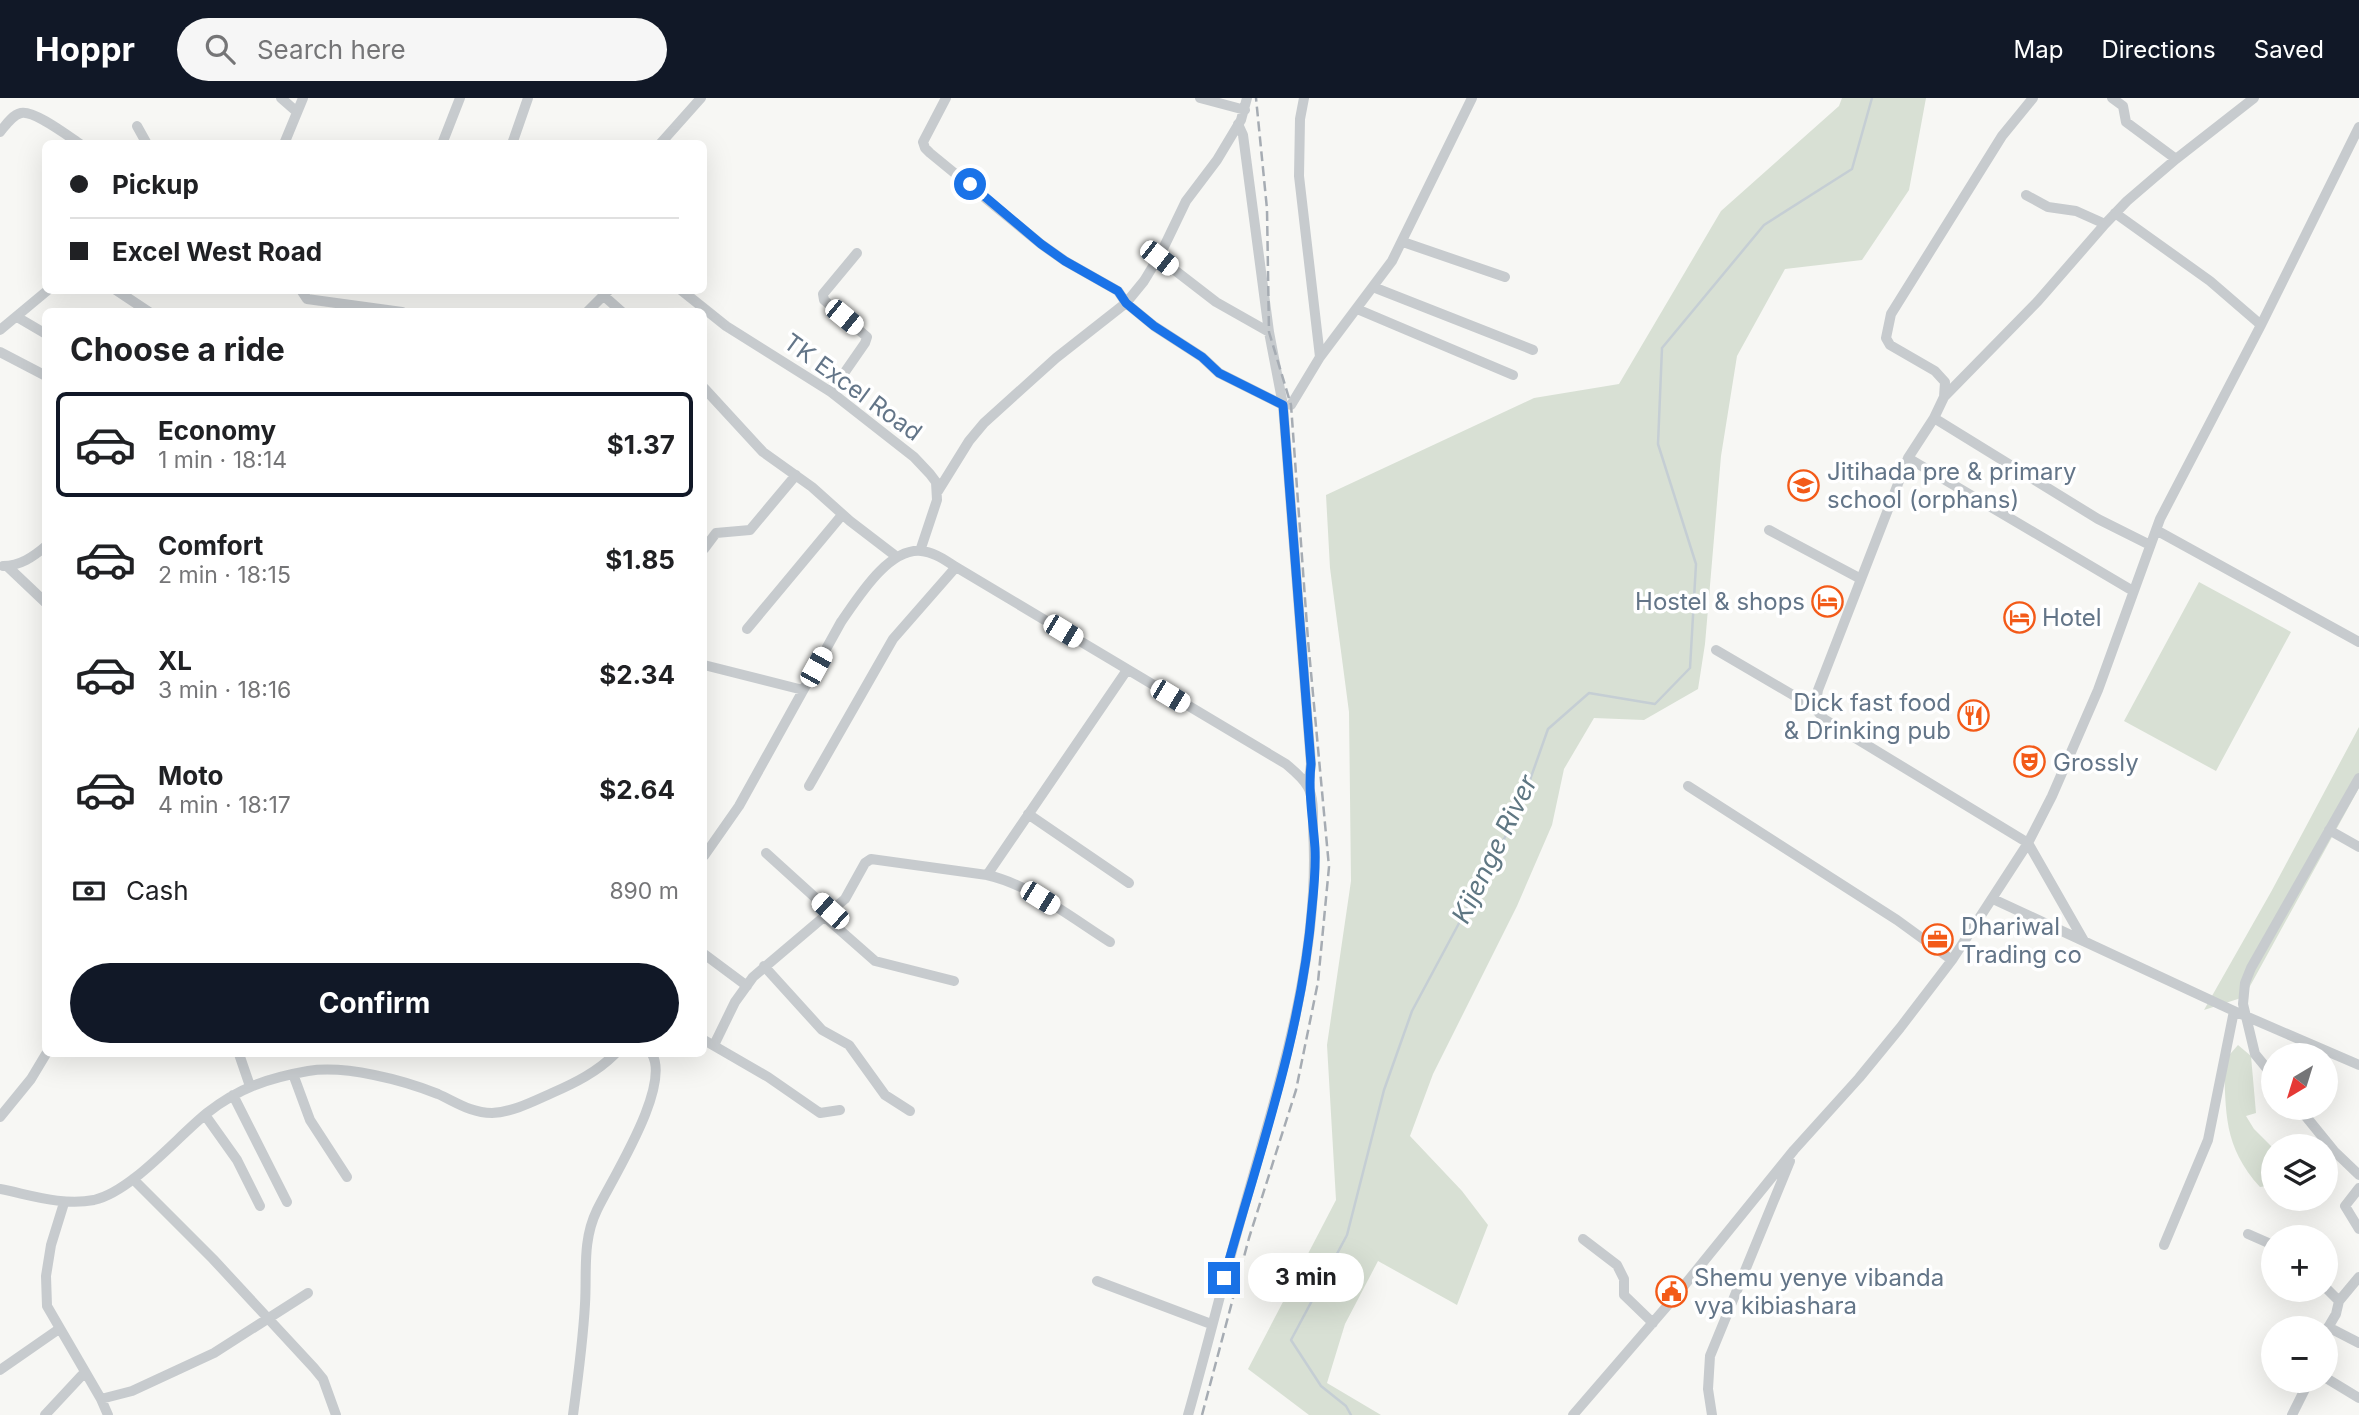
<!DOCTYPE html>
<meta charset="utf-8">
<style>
body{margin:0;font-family:Inter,sans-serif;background:#f6f6f6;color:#202124;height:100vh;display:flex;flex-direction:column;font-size:26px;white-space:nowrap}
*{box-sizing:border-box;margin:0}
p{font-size:23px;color:#757577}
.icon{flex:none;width:38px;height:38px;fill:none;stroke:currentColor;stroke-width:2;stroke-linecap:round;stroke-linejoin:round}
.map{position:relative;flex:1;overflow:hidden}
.details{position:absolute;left:42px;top:210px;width:665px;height:749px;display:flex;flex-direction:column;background:#fff;border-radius:10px;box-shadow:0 7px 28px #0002}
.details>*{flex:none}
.banner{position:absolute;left:42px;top:42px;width:665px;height:154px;border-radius:10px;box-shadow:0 7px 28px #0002;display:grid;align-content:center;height:154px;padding:0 28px;background:#fff}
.needle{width:46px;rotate:218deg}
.controls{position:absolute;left:2261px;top:945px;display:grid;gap:14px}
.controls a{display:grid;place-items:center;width:77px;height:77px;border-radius:50%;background:#fff;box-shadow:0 7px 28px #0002;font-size:35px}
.end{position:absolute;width:32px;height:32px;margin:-16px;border:9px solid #1a73e8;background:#fff;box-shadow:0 0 0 4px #fff}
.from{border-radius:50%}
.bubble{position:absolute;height:49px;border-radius:24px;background:#fff;box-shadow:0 7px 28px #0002;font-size:23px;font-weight:700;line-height:49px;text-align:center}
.car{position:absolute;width:21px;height:42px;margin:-21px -10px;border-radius:9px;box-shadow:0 0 5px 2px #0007;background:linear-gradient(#fff 24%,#345 0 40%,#fff 0 76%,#345 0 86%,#fff 0)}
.banner b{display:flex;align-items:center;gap:24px;height:66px;font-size:26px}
.banner b+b{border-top:2px solid #e0e0e0}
.banner i{width:18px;height:18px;background:#202124}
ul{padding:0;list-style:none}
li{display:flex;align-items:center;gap:21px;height:105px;margin:0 14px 10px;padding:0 14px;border:4px solid transparent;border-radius:10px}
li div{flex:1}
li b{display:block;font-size:26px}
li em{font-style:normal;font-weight:700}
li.active{border-color:#111827}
li>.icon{width:63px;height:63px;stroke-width:1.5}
h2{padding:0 28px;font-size:32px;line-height:84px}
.pay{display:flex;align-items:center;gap:18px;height:77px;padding:0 28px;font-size:26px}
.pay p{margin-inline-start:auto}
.button{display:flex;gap:14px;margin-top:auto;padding:14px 28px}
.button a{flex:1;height:80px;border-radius:42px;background:#111827;color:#fff;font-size:28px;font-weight:700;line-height:80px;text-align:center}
header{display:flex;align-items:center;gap:42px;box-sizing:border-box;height:98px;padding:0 35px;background:#111827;color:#fff}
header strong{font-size:33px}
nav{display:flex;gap:38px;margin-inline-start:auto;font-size:24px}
.search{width:490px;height:63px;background:#f6f6f6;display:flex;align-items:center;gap:18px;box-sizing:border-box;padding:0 24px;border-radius:38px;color:#757577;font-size:26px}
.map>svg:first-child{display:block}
.green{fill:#d8e0d4}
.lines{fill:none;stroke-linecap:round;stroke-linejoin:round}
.stream{stroke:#c5ced4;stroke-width:2.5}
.minor{stroke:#c7cbce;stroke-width:10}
.rail{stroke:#a6acb3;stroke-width:2.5;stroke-dasharray:10 5;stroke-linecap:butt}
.route{stroke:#1a73e8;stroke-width:9}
.labels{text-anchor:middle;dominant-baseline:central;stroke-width:7;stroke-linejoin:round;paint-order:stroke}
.street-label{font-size:24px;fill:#637588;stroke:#fff}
.poi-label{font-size:24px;fill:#637588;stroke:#fff;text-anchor:start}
.water-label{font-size:26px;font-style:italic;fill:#5f7783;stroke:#fff}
</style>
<header>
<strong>Hoppr</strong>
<div class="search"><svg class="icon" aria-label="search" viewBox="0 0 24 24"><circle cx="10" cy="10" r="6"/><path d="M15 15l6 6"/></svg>Search here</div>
<nav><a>Map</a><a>Directions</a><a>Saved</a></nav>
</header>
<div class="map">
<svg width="2359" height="1317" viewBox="0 0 2359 1317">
<rect width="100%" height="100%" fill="#f7f7f4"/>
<!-- green -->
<path class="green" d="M1842 0H1926L1909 92 1862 162 1785 171 1737 258 1721 358 1705 546 1698 591 1644 622 1594 620 1564 671 1552 727 1517 808 1433 976 1410 1038 1462 1093 1488 1127 1457 1207 1378 1163 1345 1226 1327 1285 1381 1317H1309L1248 1271 1336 1102 1327 947 1351 783 1349 614 1330 470 1326 397 1534 300 1619 286 1721 113 1839 8Z
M2199 484 2291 534 2216 673 2124 623Z
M2359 629V690L2244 899 2204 912 2271 794Z
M2238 947 2251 958 2256 1015 2246 1018 2254 1031 2273 1050V1087L2260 1089C2223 1048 2226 1015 2224 963Z"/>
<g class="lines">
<!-- stream -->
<path class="stream" d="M1351 1317 1346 1308 1321 1288 1291 1242 1347 1137 1384 992 1412 913 1519 713 1548 631 1589 595 1655 606 1690 570 1696 466 1658 346 1662 250 1764 127 1852 71 1872 0"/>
<!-- minor -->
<path class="minor" d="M281 0 297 14
M946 0 923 44 925 50 930 55 1041 146 1065 163 1118 193 1126 205 1154 228 1202 259 1219 275 1283 307
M1200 0 1245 12
M1304 0 1300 21 1299 78 1320 259
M2033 0 2002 38 1891 216 1886 240 1890 247 1935 273 1945 284 1944 299 1934 320 1908 360 1818 592 1815 610 1824 621 2028 745 2084 843
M2112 0 2123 8 2126 24 2176 61
M1238 26 1243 37 1269 234 1283 307 1311 666 1308 689
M137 28 147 46
M0 34C5 28 12 17 21 15 34 12 68 38 80 46
M284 46 303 0
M442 46 460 0
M512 46 528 0
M660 46 701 0
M2026 97 2048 109 2076 113 2105 126
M2115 115 2210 183 2261 227
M1403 144 1505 179
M1159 160 1216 204 1269 234
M1373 189 1533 252
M116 192 149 214
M301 192 307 201 402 214
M681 192 726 228 831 294 914 359 930 376 936 384 937 402 920 453
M604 198 622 214
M1357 211 1513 277
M587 214 609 192
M17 219 46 236
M0 232 48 192
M0 254 46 278
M704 290 763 354 812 389 850 423 897 459
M831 294 865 245 867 239 824 202 823 196 857 155
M1944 299 2038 203 2105 126 2127 103 2176 61 2254 0
M1291 307 1320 259 1392 163 1472 0
M1934 320 2098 421 2150 447
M1908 360 2133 493
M938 393 969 343 984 325 1056 260 1126 205 1144 183 1161 155 1186 103 1217 62 1241 22 1247 0
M1769 432 1861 481
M2156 432 2359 544
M704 451 716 435 750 432 796 377
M3 468C20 468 33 459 46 448
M7 468 46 505
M747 531 842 417
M1716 552 1815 610
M704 567 803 592
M809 688 893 541 956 469
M1688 688 1897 822 1952 862
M1028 716 1129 785
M2329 732 2359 749
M766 755 830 813
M704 758 739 708 841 524C858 500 888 450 921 453 934 454 946 463 956 469L1286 666C1293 672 1303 680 1308 689 1314 700 1313 718 1313 731 1321 857 1279 986 1245 1106 1225 1176 1208 1247 1188 1317
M987 777 1127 572
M1993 801 2234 913 2359 967
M825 819 875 863 954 883
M704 856 747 888
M764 868 822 932 849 947 885 997 910 1013
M704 942 768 979 820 1015 840 1012
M714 947 735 904 753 879 845 801 865 765 871 761 987 777C1031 787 1072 820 1110 844
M239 956 250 988
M293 976 310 1022 347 1079
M2273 978 2255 956 2243 906 2245 885 2251 870 2359 680
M233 997 287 1104
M2299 1010 2334 1053 2359 1077
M205 1017 237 1062 260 1108
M0 1019 31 981 46 956
M133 1081 213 1161 314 1270 323 1281 336 1317
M2359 1090 2345 1108 2359 1131
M0 1091C31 1097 62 1108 94 1102 132 1093 176 1040 207 1015 239 990 268 980 308 973 346 967 403 982 438 996 456 1004 471 1015 492 1015 513 1014 534 1003 552 995 575 985 597 974 615 956
M64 1105 51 1147 46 1178 47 1208 101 1301 108 1317
M2248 1136 2273 1147
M1583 1141 1617 1167 1624 1181V1197L1653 1225
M2164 1147 2208 1042 2234 913
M1097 1183 1211 1226
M2326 1190 2339 1203 2336 1216 2326 1233
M2339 1203 2359 1179
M2328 1229 2359 1245
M0 1272 59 1231
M2326 1280 2359 1300
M101 1301 132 1293 214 1255 308 1195
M45 1317 85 1274
M573 1317C578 1280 583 1243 585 1206 587 1173 582 1143 597 1112 613 1079 671 989 652 956
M1573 1317 1674 1200 1794 1052 1859 980 1900 930 1952 862 2028 745 2052 698 2098 592 2160 421 2261 227 2359 29
M1712 1317 1708 1291 1710 1258 1790 1063
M2292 1317 2309 1283"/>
<!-- rail -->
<path class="rail" d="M1202 1317 1249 1140 1296 992 1318 884 1329 769 1308 542 1291 307 1269 234 1267 111 1256 0"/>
</g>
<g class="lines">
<!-- route -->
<path class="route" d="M970 86 1041 146 1065 163 1118 193 1126 205 1154 228 1202 259 1219 275 1283 307 1311 666C1308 694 1313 722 1315 750 1316 769 1314 790 1312 809 1302 936 1258 1058 1224 1180"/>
</g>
<!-- icons -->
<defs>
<symbol id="school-ring" viewBox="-11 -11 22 22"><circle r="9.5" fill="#fff" stroke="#f35a18" stroke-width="1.5"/><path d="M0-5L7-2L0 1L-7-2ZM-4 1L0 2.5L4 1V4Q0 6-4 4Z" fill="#f35a18"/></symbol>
<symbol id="hotel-ring" viewBox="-11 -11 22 22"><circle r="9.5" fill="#fff" stroke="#f35a18" stroke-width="1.5"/><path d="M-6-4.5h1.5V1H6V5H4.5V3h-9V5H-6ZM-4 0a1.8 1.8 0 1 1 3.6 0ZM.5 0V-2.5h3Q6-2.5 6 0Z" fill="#f35a18"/></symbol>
<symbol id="restaurant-ring" viewBox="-11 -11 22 22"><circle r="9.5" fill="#fff" stroke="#f35a18" stroke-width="1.5"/><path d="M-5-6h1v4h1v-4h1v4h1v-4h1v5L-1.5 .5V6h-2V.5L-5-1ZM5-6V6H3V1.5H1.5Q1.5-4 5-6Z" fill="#f35a18"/></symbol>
<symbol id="theatre-ring" viewBox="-11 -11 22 22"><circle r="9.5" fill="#fff" stroke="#f35a18" stroke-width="1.5"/><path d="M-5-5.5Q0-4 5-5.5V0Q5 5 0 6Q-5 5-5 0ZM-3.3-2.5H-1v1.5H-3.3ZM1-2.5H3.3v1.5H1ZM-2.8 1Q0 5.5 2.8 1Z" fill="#f35a18"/></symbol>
<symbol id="office-ring" viewBox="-11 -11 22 22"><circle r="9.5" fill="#fff" stroke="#f35a18" stroke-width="1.5"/><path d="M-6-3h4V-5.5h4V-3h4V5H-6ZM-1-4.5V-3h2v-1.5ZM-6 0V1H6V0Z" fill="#f35a18"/></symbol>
<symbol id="civic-ring" viewBox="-11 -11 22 22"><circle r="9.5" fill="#fff" stroke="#f35a18" stroke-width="1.5"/><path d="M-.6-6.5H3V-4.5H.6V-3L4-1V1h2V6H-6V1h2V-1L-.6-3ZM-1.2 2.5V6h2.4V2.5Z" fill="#f35a18"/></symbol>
</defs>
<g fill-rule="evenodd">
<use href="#school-ring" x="1786" y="370" width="35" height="35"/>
<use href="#hotel-ring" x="1810" y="486" width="35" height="35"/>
<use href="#hotel-ring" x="2002" y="502" width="35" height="35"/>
<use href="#restaurant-ring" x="1956" y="600" width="35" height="35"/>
<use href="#theatre-ring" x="2012" y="646" width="35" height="35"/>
<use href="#office-ring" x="1920" y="824" width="35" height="35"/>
<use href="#civic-ring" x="1654" y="1176" width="35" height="35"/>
</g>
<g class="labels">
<!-- street labels -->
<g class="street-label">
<text transform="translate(853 289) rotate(36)">TK Excel Road</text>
</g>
<!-- poi labels -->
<g class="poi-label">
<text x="1827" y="373">Jitihada pre &amp; primary<tspan x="1827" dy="28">school (orphans)</tspan></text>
<text x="1805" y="503" text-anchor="end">Hostel &amp; shops</text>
<text x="2042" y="519">Hotel</text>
<text x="1951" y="604" text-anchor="end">Dick fast food<tspan x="1951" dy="28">&amp; Drinking pub</tspan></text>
<text x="2053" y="664">Grossly</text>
<text x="1961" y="828">Dhariwal<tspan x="1961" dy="28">Trading co</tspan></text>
<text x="1694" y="1179">Shemu yenye vibanda<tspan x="1694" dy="28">vya kibiashara</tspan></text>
</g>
<!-- water labels -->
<g class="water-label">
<text transform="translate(1494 751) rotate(-64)">Kijenge River</text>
</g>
</g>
</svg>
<div class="controls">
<a><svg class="needle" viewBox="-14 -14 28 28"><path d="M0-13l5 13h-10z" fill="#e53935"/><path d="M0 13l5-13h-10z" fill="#757577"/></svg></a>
<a><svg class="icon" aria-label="layers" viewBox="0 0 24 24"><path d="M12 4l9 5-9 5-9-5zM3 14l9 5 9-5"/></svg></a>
<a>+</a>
<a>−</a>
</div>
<i class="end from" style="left:970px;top:86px"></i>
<i class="end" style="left:1224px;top:1180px"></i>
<div class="bubble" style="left:1248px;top:1155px;width:116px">3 min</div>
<i class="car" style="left:1159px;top:160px;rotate:128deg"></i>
<i class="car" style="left:844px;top:219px;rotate:129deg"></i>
<i class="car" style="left:1063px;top:533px;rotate:121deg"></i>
<i class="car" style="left:816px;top:569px;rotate:29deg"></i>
<i class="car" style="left:1170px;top:598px;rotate:121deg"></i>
<i class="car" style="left:1040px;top:800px;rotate:122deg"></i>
<i class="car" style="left:830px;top:813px;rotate:312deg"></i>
<div class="banner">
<b><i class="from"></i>Pickup</b>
<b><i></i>Excel West Road</b>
</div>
<section class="details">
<h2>Choose a ride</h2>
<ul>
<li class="active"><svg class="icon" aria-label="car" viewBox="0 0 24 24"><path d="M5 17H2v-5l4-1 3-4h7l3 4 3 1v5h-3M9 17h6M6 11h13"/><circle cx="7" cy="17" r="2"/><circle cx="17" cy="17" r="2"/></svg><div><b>Economy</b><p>1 min · 18:14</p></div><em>$1.37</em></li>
<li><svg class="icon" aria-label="car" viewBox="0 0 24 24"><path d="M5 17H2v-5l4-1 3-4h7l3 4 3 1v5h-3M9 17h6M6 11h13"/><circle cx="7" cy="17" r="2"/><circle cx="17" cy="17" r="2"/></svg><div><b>Comfort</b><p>2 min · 18:15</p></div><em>$1.85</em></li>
<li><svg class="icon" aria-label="car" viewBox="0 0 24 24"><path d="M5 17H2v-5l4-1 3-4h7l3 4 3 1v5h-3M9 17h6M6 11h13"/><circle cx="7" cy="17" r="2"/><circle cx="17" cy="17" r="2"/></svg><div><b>XL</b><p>3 min · 18:16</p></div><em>$2.34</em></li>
<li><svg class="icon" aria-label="car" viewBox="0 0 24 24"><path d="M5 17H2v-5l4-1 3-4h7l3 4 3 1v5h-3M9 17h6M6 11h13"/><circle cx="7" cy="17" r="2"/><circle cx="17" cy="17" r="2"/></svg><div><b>Moto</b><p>4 min · 18:17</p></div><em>$2.64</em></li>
</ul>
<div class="pay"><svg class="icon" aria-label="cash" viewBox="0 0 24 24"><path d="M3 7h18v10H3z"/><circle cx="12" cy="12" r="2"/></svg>Cash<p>890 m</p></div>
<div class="button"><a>Confirm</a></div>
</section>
</div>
